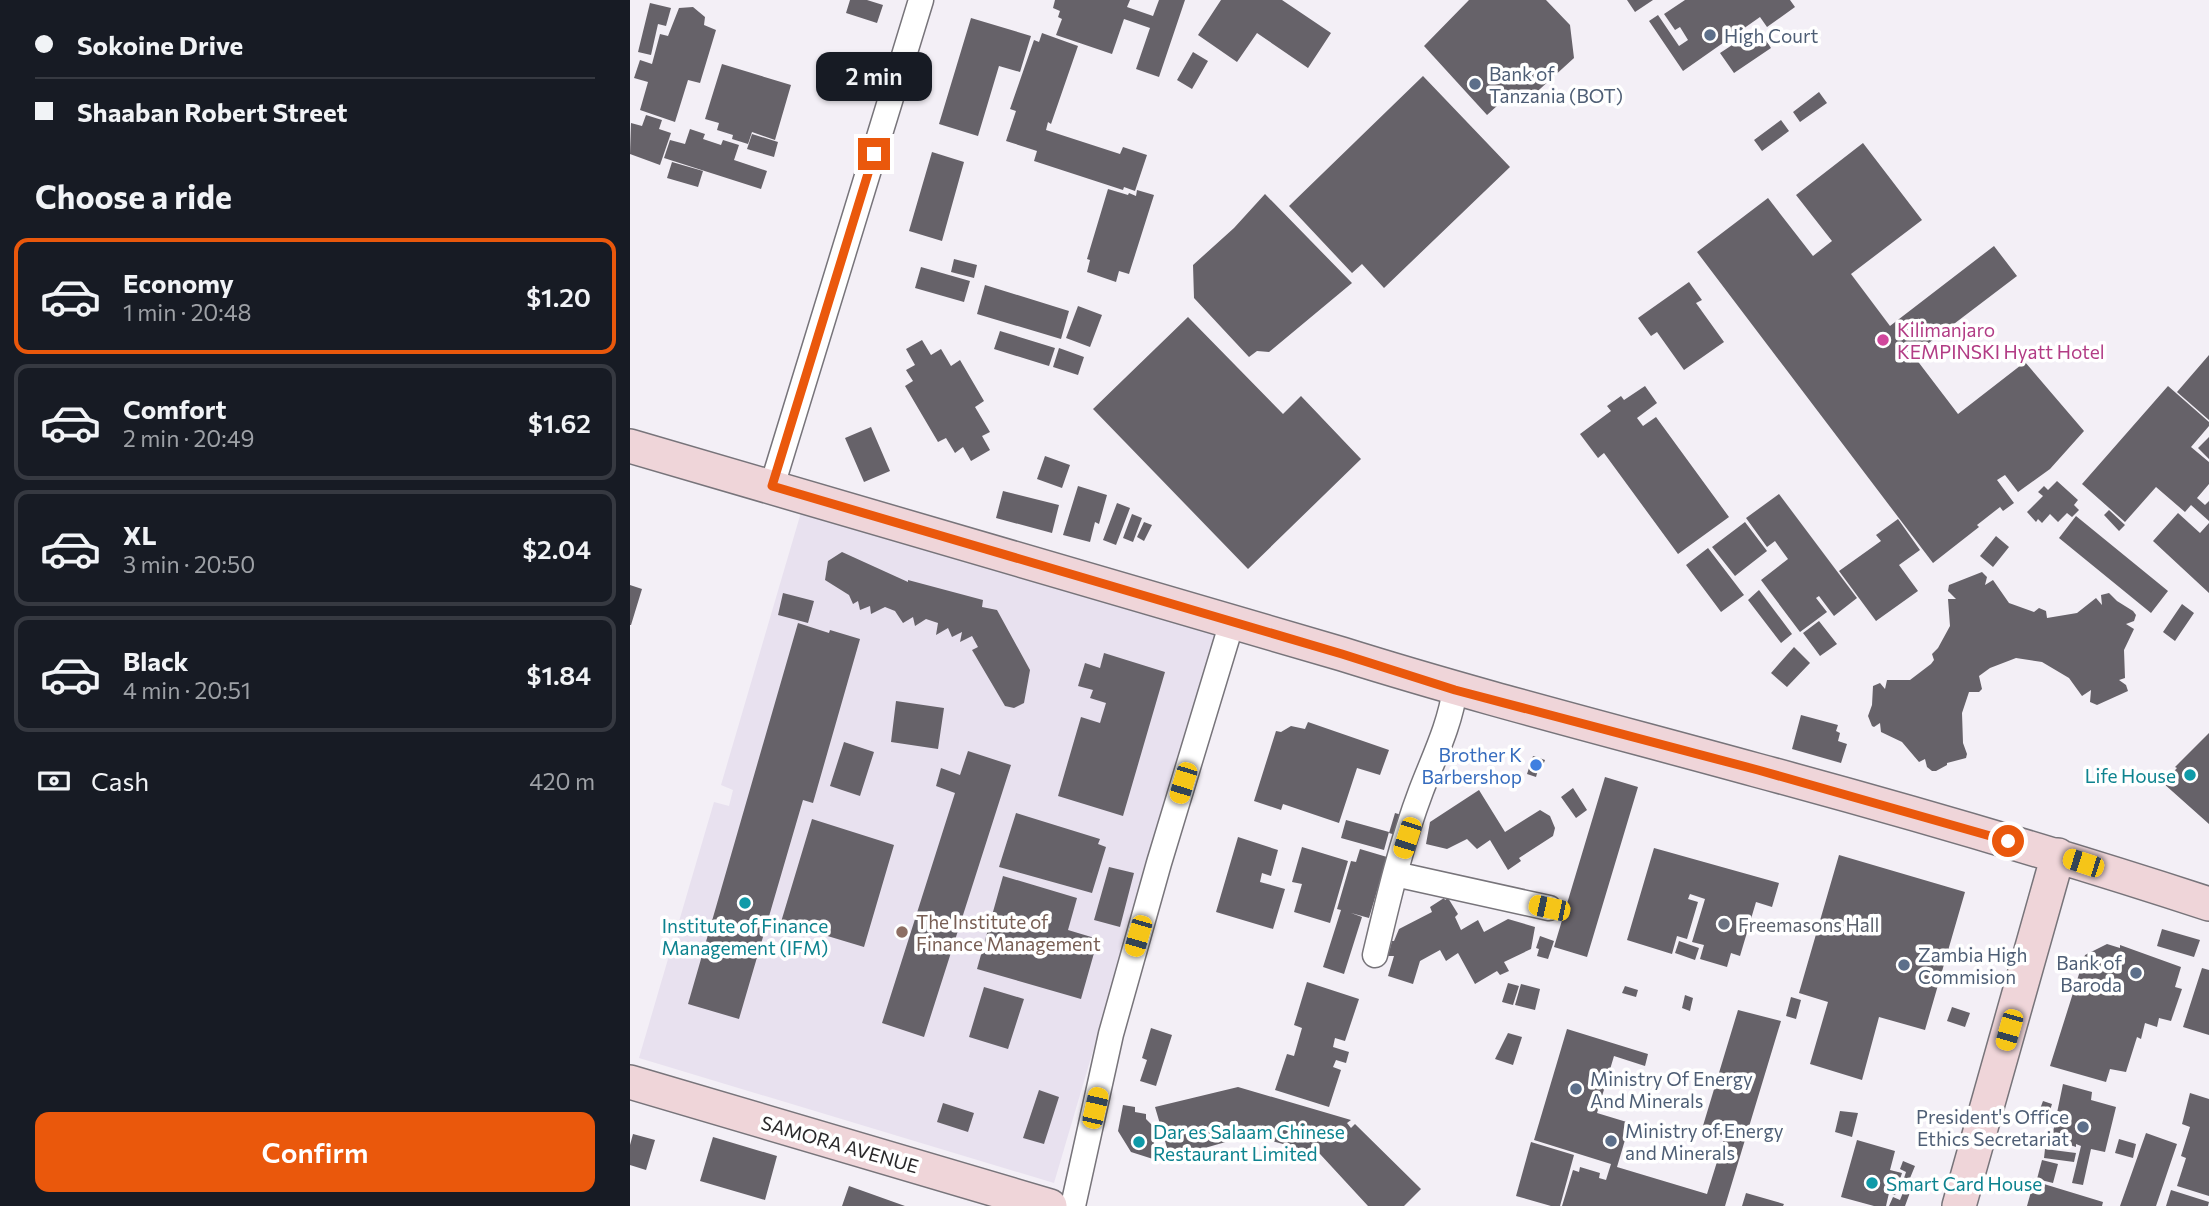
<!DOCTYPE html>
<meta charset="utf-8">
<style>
body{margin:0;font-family:Commissioner,sans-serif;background:#20242c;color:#f1f3f6;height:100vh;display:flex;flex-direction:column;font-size:26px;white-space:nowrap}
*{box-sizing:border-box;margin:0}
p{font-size:23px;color:#9ea1a6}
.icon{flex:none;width:38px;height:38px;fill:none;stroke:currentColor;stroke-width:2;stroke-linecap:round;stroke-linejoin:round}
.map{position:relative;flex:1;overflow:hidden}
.drawer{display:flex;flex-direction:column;background:#171b24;width:630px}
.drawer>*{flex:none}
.banner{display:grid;align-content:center;height:154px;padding:0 35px;background:#171b24}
.end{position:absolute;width:32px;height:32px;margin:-16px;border:9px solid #ea580c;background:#fff;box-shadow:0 0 0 4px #fff}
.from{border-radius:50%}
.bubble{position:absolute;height:49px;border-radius:14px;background:#171b24;box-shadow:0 2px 5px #0004;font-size:23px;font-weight:600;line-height:49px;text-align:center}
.car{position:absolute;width:21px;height:42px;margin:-21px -10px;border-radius:9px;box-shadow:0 0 5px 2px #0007;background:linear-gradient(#f5c518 24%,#345 0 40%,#f5c518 0 76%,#345 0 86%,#f5c518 0)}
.banner b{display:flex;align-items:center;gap:24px;height:66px;font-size:26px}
.banner b+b{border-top:2px solid #363941}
.banner i{width:18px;height:18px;background:#f1f3f6}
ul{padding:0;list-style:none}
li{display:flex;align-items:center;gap:21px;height:116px;margin:0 14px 10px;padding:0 21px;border:4px solid #363941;border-radius:14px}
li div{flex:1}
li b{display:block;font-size:26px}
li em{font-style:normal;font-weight:600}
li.on{border-color:#ea580c}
li>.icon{width:63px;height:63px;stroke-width:1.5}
h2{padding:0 35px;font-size:32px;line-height:84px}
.pay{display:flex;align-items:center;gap:18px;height:77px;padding:0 35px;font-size:26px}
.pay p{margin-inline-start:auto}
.cta{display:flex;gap:14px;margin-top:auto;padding:14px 35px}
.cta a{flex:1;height:80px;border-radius:14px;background:#ea580c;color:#fff;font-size:28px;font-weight:600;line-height:80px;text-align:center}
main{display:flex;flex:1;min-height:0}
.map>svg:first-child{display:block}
.built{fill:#e8e1ef}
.building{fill:#666269}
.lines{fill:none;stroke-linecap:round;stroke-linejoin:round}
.street-casing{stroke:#77747a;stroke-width:27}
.secondary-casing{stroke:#77747a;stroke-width:36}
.street{stroke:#fff;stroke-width:24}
.secondary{stroke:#efd5d9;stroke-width:33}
.route{stroke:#ea580c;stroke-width:9}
.service-dot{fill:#5c6f8a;stroke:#fff;stroke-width:2.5}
.hotel-dot{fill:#d1479c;stroke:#fff;stroke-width:2.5}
.shop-dot{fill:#3f7fe0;stroke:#fff;stroke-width:2.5}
.culture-dot{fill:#0f9aa8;stroke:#fff;stroke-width:2.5}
.worship-dot{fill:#6b7280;stroke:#fff;stroke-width:2.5}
.education-dot{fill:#8d6e63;stroke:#fff;stroke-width:2.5}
.labels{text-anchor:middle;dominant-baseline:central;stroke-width:7;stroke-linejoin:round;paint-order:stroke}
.service-label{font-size:19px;fill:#4e5e75;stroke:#fff;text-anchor:start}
.hotel-label{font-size:19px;fill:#b23c85;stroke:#fff;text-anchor:start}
.shop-label{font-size:19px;fill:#366cbe;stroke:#fff;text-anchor:end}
.culture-label{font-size:19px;fill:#0d838f;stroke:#fff;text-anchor:start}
.education-label{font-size:19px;fill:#785e54;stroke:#fff;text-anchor:start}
.worship-label{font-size:19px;fill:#5b616d;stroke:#fff;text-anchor:start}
.street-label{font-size:19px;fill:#29282a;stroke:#fff}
</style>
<main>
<section class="drawer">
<div class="banner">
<b><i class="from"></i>Sokoine Drive</b>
<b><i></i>Shaaban Robert Street</b>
</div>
<h2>Choose a ride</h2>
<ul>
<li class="on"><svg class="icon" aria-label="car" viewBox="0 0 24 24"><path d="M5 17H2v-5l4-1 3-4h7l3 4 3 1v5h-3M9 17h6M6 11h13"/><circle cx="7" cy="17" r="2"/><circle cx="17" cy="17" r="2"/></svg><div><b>Economy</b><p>1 min · 20:48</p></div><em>$1.20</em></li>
<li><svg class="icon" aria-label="car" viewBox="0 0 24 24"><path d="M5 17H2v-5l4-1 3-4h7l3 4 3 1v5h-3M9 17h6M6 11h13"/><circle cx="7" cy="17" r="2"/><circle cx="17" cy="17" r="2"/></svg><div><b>Comfort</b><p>2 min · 20:49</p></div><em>$1.62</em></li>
<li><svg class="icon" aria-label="car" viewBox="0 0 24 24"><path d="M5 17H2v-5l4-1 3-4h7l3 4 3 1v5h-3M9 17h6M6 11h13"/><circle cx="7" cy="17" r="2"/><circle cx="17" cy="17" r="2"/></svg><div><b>XL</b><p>3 min · 20:50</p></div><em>$2.04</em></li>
<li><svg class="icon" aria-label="car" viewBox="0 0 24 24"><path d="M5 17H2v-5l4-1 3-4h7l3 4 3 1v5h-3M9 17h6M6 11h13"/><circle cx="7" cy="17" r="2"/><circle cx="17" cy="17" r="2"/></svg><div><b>Black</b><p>4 min · 20:51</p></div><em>$1.84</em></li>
</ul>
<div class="pay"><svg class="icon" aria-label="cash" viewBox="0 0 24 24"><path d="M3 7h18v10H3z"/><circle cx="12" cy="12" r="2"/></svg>Cash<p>420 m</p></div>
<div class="cta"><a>Confirm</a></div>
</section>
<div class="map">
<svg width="1579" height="1206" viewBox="0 0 1579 1206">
<rect width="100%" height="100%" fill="#f3eff6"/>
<!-- built -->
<path class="built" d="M172 509 586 634 424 1183 9 1058 84 802 99 806 103 790 91 785Z"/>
<!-- building -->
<path class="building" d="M220 0H237L253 5 247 23 216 13Z
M425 0H500L497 7 523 16 529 0H555L529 77 506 69 520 28 494 19 482 54 426 35 432 19 428 17 430 11 423 8Z
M591 0H652L701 33 678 68 627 33 607 62 568 35Z
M839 0H916L940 25 944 58 899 99 878 96 857 115 794 46Z
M997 0H1023L1005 12Z
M1055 0H1160L1165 7 1137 27 1130 17 1053 71 1019 21 1028 15 1049 46 1058 40 1050 27 1045 30 1034 14Z
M20 3 41 8 36 26 28 24 21 55 8 52Z
M63 7 75 17 74 25 86 30 70 83 58 80 45 122 10 110 18 82 4 78 10 60 22 64 30 34 38 36 49 8Z
M341 18 401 36 390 72 369 66 348 136 309 124Z
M1128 28 1141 48 1104 73 1090 53Z
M412 33 448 46 421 124 418 122 416 130 490 154 493 147 517 155 505 191 494 187 493 190 404 161 407 151 376 141 386 111 380 109 404 40 409 42Z
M563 52 578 61 562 89 547 80Z
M92 64 161 85 145 140 122 132 118 144 102 139 103 135 87 130 89 123 75 119Z
M793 76 880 167 754 288 732 264 722 273 659 206Z
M1189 92 1197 103 1170 122 1163 112Z
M16 115 32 120 29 129 41 133 30 165 0 154 1 123 12 126Z
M1151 120 1159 131 1132 151 1124 140Z
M60 129 75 134 73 139 91 145 93 140 109 145 104 160 137 171 131 189 34 158 40 140 55 144Z
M122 134 148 142 144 157 117 149Z
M1233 143 1292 220 1221 274 1260 326 1364 246 1387 276 1283 355 1328 414 1395 362 1454 431 1420 469 1388 492 1375 475 1367 480 1384 503 1373 511 1370 507 1347 525 1349 527 1303 563 1067 252 1138 198 1183 256 1202 241 1166 195Z
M302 152 334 162 312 241 279 231Z
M42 162 73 171 68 187 37 178Z
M478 189 498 195 499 193 506 196 507 190 524 195 499 274 489 271 486 282 457 272 460 260 457 259Z
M635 194 722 283 639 352 627 351 619 357 564 298 563 265 604 228Z
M324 259 347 265 344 278 321 272Z
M291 267 340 281 334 302 285 288Z
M1059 282 1072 300 1066 303 1094 342 1054 370 1027 332 1021 336 1008 318Z
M355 285 439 311 431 339 347 314Z
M448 306 472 315 460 347 436 338Z
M558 317 653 414 671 396 731 459 618 569 463 409Z
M370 331 425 348 419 366 364 349Z
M292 340 301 355 311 349 321 366 330 360 354 401 345 407 360 432 352 436 360 450 341 461 333 447 325 453 316 438 308 442 275 386 283 381 276 370 285 365 276 349Z
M429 348 454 357 448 375 423 367Z
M1579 355V420L1547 392Z
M1015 386 1027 403 1007 418 1013 426 1026 417 1099 517 1048 554 974 453 968 458 950 434 981 411 977 406 991 396 994 400Z
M1538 386 1579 422V426L1561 447 1579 462V484L1567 498 1575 505 1579 501V521L1561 505 1555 512 1526 487 1495 522 1452 484Z
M241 427 260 471 234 482 215 438Z
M1579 437V459L1568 448Z
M415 456 440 465 432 488 407 479Z
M1427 481 1448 500 1444 505 1449 510 1442 517 1437 513 1428 522 1420 514 1412 523 1408 519 1406 522 1397 512 1413 496 1408 492 1414 486 1418 490Z
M448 486 477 495 469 524 465 522 460 542 433 535Z
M373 491 429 505 422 533 366 518Z
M1149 494 1227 598 1204 616 1189 596 1186 598 1197 612 1170 632 1131 580 1158 559 1145 541 1137 547 1116 518Z
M487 503 500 508 486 545 473 540Z
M1479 510 1495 525 1489 531 1474 515Z
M1548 513 1570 533 1579 523V593L1523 541Z
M502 514 512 518 503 542 493 538Z
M1446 516 1538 591 1521 613 1429 538Z
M1268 519 1290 550 1269 565 1288 591 1246 621 1209 571 1251 541 1246 535Z
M514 522 522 525 514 541 507 537Z
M1115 522 1137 551 1105 576 1082 547Z
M1366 536 1379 547 1363 567 1350 556Z
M1078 548 1114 595 1091 612 1056 565Z
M212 552 278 582V580L353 600 352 607 367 610 400 670 394 703 384 708 375 706 342 650 348 647 342 636 330 642 332 632 322 637 318 628 306 635 308 623 296 619 285 626 283 617 273 623 265 611 255 607 241 614 240 606 230 610 228 601 223 604 219 595 195 580 198 561Z
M1352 572 1357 577 1355 585 1363 580 1379 603 1404 612 1409 608 1416 611 1417 618 1447 613 1466 598 1472 605 1471 595 1479 593 1487 601 1503 611 1506 615 1504 621 1496 624 1504 629 1494 650 1495 678 1489 680 1496 685 1498 691 1467 705 1460 702 1461 690 1452 696 1439 678 1412 662 1386 658 1360 668 1349 676 1352 689 1349 692H1339L1332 713 1333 743 1337 754 1336 758 1317 763V765L1306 771H1302L1297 767 1295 759 1289 762 1272 742 1251 732 1250 723 1244 727 1242 726 1238 716 1242 705 1243 686 1250 683 1255 689 1257 680H1280L1301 664 1304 660 1302 654 1308 648 1320 626 1318 599H1326L1318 591 1319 585Z
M0 585 12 589 1 625H0Z
M1129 590 1162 634 1151 643 1118 600Z
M153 593 184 601 178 623 148 615Z
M1552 604 1564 613 1545 641 1533 632Z
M1189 621 1207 644 1190 656 1173 633Z
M168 623 199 633 200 630 230 639 183 803 173 800 109 1019 58 1004Z
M1164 647 1180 663 1157 687 1141 673Z
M474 653 535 672 493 816 428 796 451 717 470 723 476 703 460 698 463 690 448 686 455 663 470 668Z
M266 701 314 708 308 749 261 742Z
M1171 715 1208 725 1206 731 1210 733 1208 741 1217 744 1211 763 1162 749Z
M678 722 759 750 750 775 727 768 709 823 653 804 651 810 624 801 646 731 651 732 661 726 675 729Z
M1579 733V824L1533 783 1547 768 1545 767Z
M214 742 244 752 230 796 200 786Z
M338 751 381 765 294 1037 252 1023 325 793 306 786 311 768 330 775Z
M903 756 915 760 911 771 908 770 906 777 897 774Z
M975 777 1008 787 957 957 924 947Z
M943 788 957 810 946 818 931 797Z
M849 790 875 832 910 810 920 816 925 828 923 836 889 858 891 861 878 870 860 840 847 849 837 839 817 849 796 844 800 822Z
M386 813 470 839 468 844 476 847 462 893 369 867Z
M765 813 775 816 769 836 759 833Z
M182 819 264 845 234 947 151 922Z
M716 820 759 832 754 850 711 838Z
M608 837 648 850 641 876 632 873 630 882 655 889 643 929 586 912Z
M672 847 718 861 700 923 664 912 672 884 662 882Z
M1024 848 1149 883 1142 907 1126 902 1110 956 1101 953 1097 967 1070 959 1074 945 1062 942 1075 899 1060 894 1058 899 1068 902 1057 939 1047 936 1042 954 997 940Z
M730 849 757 857 739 918 721 913 732 917 714 974 693 967 711 910 707 909 721 861 726 862Z
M1209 855 1335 892 1295 1030 1249 1017 1232 1080 1180 1064 1198 1002 1169 993Z
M479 867 504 873 490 927 464 920Z
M373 876 447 898 438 930 468 939 451 999 347 969Z
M814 898 815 900 818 898 828 914 825 917 831 930 848 920 854 932 878 919 905 927 901 949 874 962 879 971 870 975 867 971 845 984 828 953 816 961 810 950 790 961 783 984 758 976 764 956H758L762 941H764L769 929 802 912 800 907Z
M1532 929 1570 940 1564 957 1527 946Z
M910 936 924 941 918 959 907 956 909 949 906 948Z
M1049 941 1069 948 1065 960 1045 953Z
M1477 944 1490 948V945L1551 967 1545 987 1552 989 1541 1021 1529 1018 1527 1027 1515 1023 1511 1039 1507 1037 1496 1072 1480 1069 1476 1082 1420 1066 1455 955Z
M1572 968 1579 970V1035L1553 1027Z
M677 982 729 999 715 1041 705 1038 703 1047 719 1052 716 1063 706 1060 703 1067 711 1070 699 1107 645 1090 657 1054 664 1056 672 1028 664 1025Z
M878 983 889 986 883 1005 872 1002Z
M891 984 910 989 905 1010 885 1005Z
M995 986 1008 990 1006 997 992 993Z
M354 987 394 999 378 1049 339 1037Z
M1055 995 1063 998 1060 1011 1052 1008Z
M1161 997 1171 1000 1166 1019 1156 1016Z
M1322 1007 1340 1013 1335 1027 1317 1021Z
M1108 1010 1151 1021 1095 1206H932L943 1170 949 1172 950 1167 970 1173 969 1178 976 1180 981 1164 904 1140 937 1029 1018 1054 1015 1066 984 1056 967 1113 1000 1123 987 1167 1077 1194 1095 1136 1072 1129Z
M521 1028 542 1035 526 1086 510 1081 517 1060 512 1058Z
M878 1033 892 1037 883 1065 865 1059Z
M1433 1084 1462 1092 1461 1100 1486 1107 1475 1152 1461 1149 1453 1185 1442 1183 1451 1146 1446 1144V1147L1440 1145 1441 1142 1422 1137Z
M608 1087 721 1120 717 1123 721 1128 725 1124 791 1189 774 1206H738L690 1154 620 1135 540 1158 525 1107Z
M409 1090 429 1097 414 1144 393 1138Z
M1560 1093 1579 1099V1196L1547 1186 1556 1158 1551 1156 1560 1127 1552 1124Z
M1413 1101 1422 1104 1417 1120 1407 1117Z
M313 1103 344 1113 338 1132 307 1122Z
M493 1105 505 1107V1112L516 1114V1119L525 1128 523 1159 501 1152 488 1131Z
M1210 1111 1228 1113 1222 1137 1205 1132Z
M1516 1133 1547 1144 1526 1206H1490Z
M3 1134 25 1140 16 1170 0 1165V1145Z
M83 1137 147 1156 135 1200 70 1181Z
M1489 1139 1506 1144 1503 1158 1485 1153Z
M1227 1140 1265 1151 1260 1170 1272 1173 1265 1195 1259 1193 1256 1206H1244L1211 1197Z
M901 1142 944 1155 930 1206H921L886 1196Z
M1415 1149 1446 1153 1444 1162 1414 1158Z
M1412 1160 1428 1164 1423 1183 1407 1179Z
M1273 1161 1285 1166 1278 1183 1273 1181 1276 1172 1270 1169Z
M1404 1181 1473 1202 1472 1206H1397Z
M1276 1185 1282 1187 1275 1206H1259L1263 1197 1270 1200Z
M219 1186 275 1206H212Z
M1541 1190 1579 1202 1578 1206H1536Z
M1116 1193 1154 1204 1153 1206H1112Z"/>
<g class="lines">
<defs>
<path id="street" d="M142 486 291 0
M765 874 919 908
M745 955C758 900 771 844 791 791 804 757 820 725 825 689
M443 1206 481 1034 529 863 602 622"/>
<path id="secondary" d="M0 446 712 654C849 697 988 732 1126 770 1278 811 1429 855 1579 904
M0 1082 420 1206
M1329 1206 1428 855"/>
</defs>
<!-- street casing -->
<use href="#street" class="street-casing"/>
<!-- secondary casing -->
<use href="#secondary" class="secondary-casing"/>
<!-- street -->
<use href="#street" class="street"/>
<!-- secondary -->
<use href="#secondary" class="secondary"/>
</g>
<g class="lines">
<!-- route -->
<path class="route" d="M244 154 142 486 712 654 825 690 1128 770 1378 841"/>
</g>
<!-- markers -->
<g class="service-dot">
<circle cx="1080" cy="35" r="7"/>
<circle cx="845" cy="84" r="7"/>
<circle cx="1274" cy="965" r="7"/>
<circle cx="1506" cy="973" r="7"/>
<circle cx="946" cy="1089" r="7"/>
<circle cx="1453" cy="1127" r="7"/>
<circle cx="981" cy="1141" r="7"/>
</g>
<circle class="hotel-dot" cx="1253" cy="340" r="7"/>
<circle class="shop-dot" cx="906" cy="765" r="7"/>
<g class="culture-dot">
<circle cx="1560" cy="775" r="7"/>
<circle cx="115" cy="903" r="7"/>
<circle cx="509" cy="1142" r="7"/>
<circle cx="1242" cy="1183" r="7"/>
</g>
<circle class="worship-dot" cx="1094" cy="924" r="7"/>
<circle class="education-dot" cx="272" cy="932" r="7"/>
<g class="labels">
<!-- service labels -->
<g class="service-label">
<text x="1094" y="35">High Court</text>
<text x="859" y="73">Bank of<tspan x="859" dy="22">Tanzania (BOT)</tspan></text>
<text x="1288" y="954">Zambia High<tspan x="1288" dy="22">Commision</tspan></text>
<text x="1492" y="962" text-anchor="end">Bank of<tspan x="1492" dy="22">Baroda</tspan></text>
<text x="960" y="1078">Ministry Of Energy<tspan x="960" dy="22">And Minerals</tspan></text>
<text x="1439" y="1116" text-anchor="end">President's Office<tspan x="1439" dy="22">Ethics Secretariat</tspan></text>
<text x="995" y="1130">Ministry of Energy<tspan x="995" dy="22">and Minerals</tspan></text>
</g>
<!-- hotel labels -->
<g class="hotel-label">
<text x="1267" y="329">Kilimanjaro<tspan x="1267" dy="22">KEMPINSKI Hyatt Hotel</tspan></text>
</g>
<!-- shop labels -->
<g class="shop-label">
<text x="892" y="754">Brother K<tspan x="892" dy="22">Barbershop</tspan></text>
</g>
<!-- culture labels -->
<g class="culture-label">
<text x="1546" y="775" text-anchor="end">Life House</text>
<text x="115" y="925" text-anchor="middle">Institute of Finance<tspan x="115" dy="22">Management (IFM)</tspan></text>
<text x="523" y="1131">Dar es Salaam Chinese<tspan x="523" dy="22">Restaurant Limited</tspan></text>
<text x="1256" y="1183">Smart Card House</text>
</g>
<!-- education labels -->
<g class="education-label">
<text x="286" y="921">The Institute of<tspan x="286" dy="22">Finance Management</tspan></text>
</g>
<!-- worship labels -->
<g class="worship-label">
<text x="1108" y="924">Freemasons Hall</text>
</g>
<!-- street labels -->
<g class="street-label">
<text transform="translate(210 1144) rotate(16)">SAMORA AVENUE</text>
</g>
</g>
</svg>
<i class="end from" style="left:1378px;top:841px"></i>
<i class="end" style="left:244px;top:154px"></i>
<div class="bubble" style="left:186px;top:52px;width:116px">2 min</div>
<i class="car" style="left:553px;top:783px;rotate:197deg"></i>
<i class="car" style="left:777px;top:838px;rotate:198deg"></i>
<i class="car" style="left:1453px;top:863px;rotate:288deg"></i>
<i class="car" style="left:919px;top:908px;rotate:282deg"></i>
<i class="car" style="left:508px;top:936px;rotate:196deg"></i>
<i class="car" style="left:1379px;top:1030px;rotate:196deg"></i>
<i class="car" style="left:465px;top:1108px;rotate:13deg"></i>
</div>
</main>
